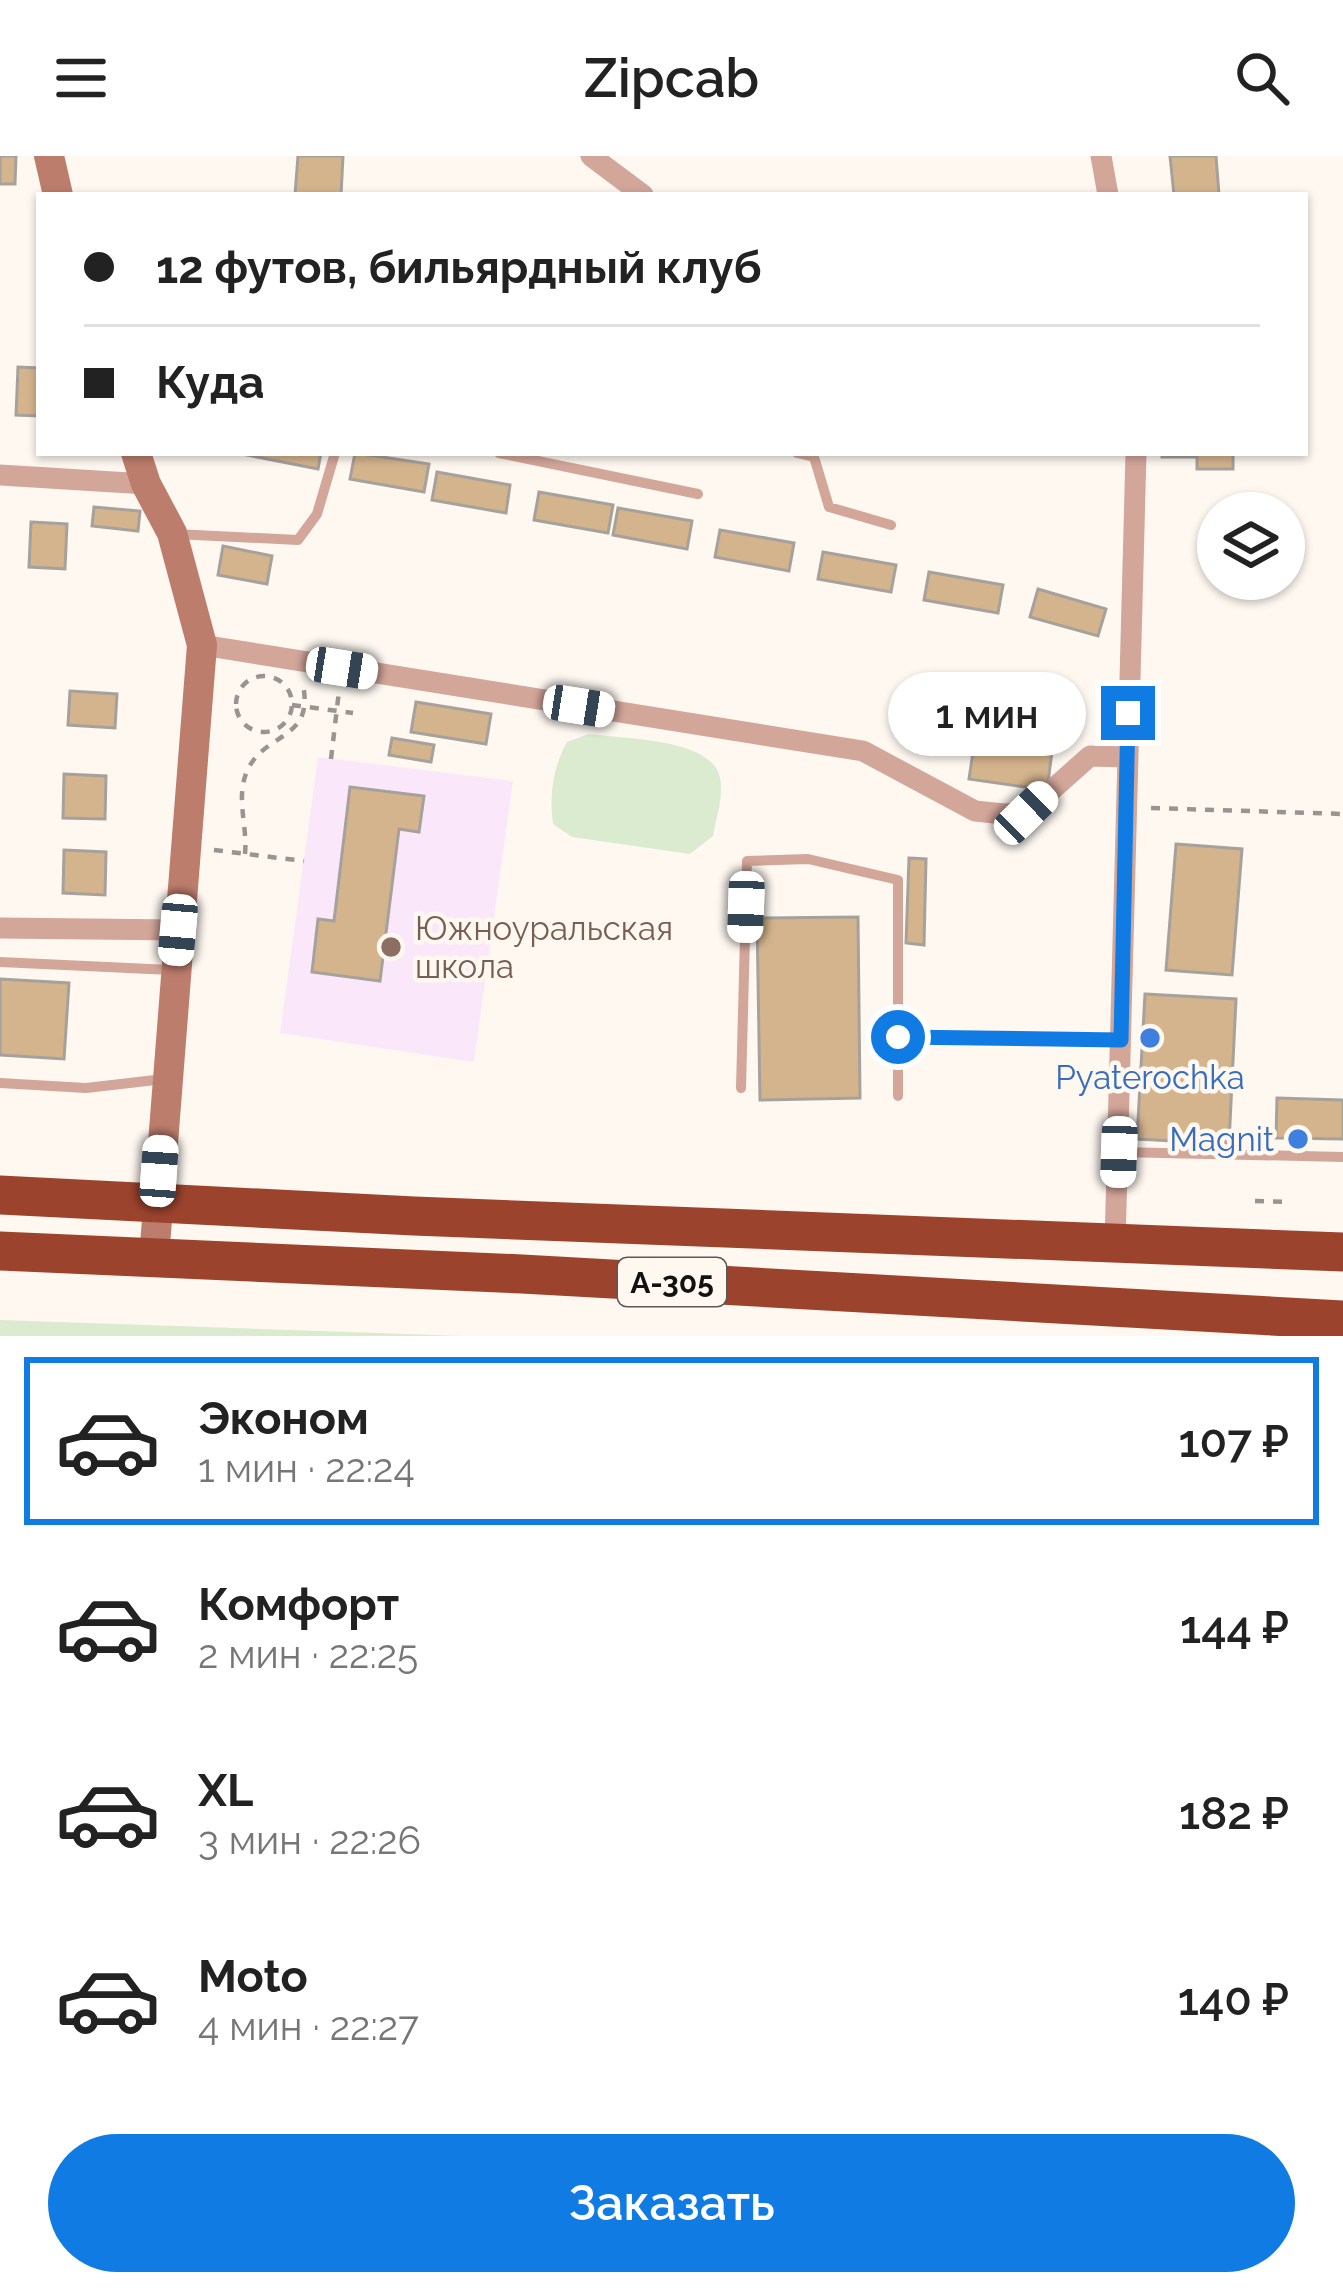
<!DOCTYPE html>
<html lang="ru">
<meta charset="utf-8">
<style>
body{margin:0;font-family:Raleway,sans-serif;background:#f2f2f2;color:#222;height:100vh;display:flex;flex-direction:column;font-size:45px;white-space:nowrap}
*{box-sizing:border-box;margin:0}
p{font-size:39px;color:#767676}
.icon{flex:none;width:66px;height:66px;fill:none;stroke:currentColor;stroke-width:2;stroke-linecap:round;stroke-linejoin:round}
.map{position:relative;height:1180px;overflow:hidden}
.details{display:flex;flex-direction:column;background:#fff;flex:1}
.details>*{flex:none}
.hud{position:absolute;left:36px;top:36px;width:1272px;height:264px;border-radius:0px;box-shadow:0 3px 9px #0004;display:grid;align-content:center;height:264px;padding:0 48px;background:#fff}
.controls{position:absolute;left:1197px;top:336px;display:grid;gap:24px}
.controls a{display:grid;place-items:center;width:108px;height:108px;border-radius:50%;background:#fff;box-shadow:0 3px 9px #0004;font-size:60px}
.end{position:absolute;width:54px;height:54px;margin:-27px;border:15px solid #107be3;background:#fff;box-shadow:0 0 0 6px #fff}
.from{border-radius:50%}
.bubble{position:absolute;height:84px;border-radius:42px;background:#fff;box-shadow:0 3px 9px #0004;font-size:39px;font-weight:600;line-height:84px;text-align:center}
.car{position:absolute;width:36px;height:72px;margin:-36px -18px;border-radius:15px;box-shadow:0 0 9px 3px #0007;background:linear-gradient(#fff 24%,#345 0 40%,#fff 0 76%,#345 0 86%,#fff 0)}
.hud b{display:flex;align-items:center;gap:42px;height:114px;font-size:45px}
.hud b+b{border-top:3px solid #e0e0e0}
.hud i{width:30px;height:30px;background:#222}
ul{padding:21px 0 0;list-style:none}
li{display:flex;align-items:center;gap:36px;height:168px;margin:0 24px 18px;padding:0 24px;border:6px solid transparent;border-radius:0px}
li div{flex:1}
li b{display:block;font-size:45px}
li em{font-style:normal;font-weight:600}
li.active{border-color:#107be3}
li>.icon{width:108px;height:108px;stroke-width:1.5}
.action{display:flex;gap:24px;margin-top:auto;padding:24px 48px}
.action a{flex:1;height:138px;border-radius:72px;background:#107be3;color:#fff;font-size:48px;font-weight:600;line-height:138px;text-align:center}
header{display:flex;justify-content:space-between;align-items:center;height:156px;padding:0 48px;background:#fff;font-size:54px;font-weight:600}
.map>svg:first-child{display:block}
.education{fill:#fae8fa}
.green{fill:#daebcf}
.building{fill:#d4b48d;stroke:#a7a19b;stroke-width:3}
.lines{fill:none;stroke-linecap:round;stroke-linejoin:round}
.path{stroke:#999490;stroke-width:4.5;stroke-dasharray:9 9;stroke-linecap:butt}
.lane{stroke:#d3a69a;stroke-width:10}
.street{stroke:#d3a69a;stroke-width:21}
.secondary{stroke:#bd7d6d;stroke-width:30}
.highway{stroke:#9c432e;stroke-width:39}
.route{stroke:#107be3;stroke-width:15}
.education-dot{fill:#8d6e63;stroke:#fef8f1;stroke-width:4.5}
.shop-dot{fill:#3f7fe0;stroke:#fef8f1;stroke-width:4.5}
.labels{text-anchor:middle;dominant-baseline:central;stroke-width:9;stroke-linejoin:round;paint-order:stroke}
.shield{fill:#fef8f1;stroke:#5a5754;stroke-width:3}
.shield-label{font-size:30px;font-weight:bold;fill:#141210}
.education-label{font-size:33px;fill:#785e54;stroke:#fef8f1;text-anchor:start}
.shop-label{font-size:33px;fill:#366cbe;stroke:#fef8f1}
</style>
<header><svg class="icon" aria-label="menu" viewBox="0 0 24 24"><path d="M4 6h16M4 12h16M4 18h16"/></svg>Zipcab<svg class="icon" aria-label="search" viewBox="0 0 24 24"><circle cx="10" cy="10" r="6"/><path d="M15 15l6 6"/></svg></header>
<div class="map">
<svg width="1343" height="1180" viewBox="0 0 1343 1180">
<rect width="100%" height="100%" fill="#fef8f1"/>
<!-- education -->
<path class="education" d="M318 601 513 625 474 906 280 877Z"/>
<!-- green -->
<path class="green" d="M589 578C623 583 713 582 720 622 724 639 716 663 713 680L690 698 572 681 553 668C549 639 553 611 567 586Z
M0 1164 463 1180H0Z"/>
<!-- building -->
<path class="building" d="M0 0H16L15 28H0Z
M298 0H343L341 39H295Z
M1170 0H1216L1219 39H1174Z
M18 211 39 212V260L16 259Z
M237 297H321L318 313Z
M355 297 429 308 424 336 350 323Z
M1162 297H1233V313H1197V301H1162Z
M437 316 510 329 506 357 432 344Z
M539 336 613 349 608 377 534 364Z
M94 351 140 355 138 375 92 370Z
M618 352 692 365 687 393 613 379Z
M31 366 67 368 65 413 29 411Z
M720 374 794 387 789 415 715 401Z
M223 390 272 400 267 428 218 419Z
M823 396 896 409 891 436 818 423Z
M929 416 1003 429 998 457 924 444Z
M1038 433 1106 453 1098 480 1030 461Z
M70 535 117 538 115 572 68 569Z
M416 546 491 558 486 588 411 576Z
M977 569 1054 580 1047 634 969 623Z
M392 582 434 589 431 606 389 599Z
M64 618 106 620 105 663 63 662Z
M350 631 424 640 419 676 399 673 380 825 312 816 318 763 334 765Z
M1176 688 1242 693 1232 819 1166 814Z
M64 694 106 696 105 739 63 737Z
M909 702 926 703 924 789 906 787Z
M858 761 860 942 760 944 757 762Z
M0 823 69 827 64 903 0 899Z
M1145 838 1236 843 1229 988 1137 983Z
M1277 942 1343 944V983L1276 982Z"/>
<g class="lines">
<!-- path -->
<path class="path" d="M236 548a28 28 0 1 1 56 0a28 28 0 1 1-56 0Z
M292 549 353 557
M331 603 339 535
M1151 652 1343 658
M214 694 304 705
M245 698C248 669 234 639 249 611 268 576 314 583 303 529
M1255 1045 1291 1046"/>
<!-- lane -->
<path class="lane" d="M499 297 698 338
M797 297 814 301 829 351 891 369
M175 378 298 384 317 358 335 297
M0 806 171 814
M898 881 1121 884
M0 927 86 932 164 923
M741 932 747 705 808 703 898 724V940
M1119 996 1343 1001"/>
<!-- street -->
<path class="street" d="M591 0 643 39
M1101 0 1108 39
M0 319 146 328
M202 489 863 595 975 655 1004 658 1026 657 1090 600 1127 601
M0 772 178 774
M1115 1089 1136 297"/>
<!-- secondary -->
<path class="secondary" d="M49 0 58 39
M136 297 146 328 172 377 202 489 154 1102"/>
<!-- highway -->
<path class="highway" d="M0 1039 414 1060 1343 1096
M0 1095 522 1118 1343 1164"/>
</g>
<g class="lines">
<!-- route -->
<path class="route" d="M898 881 1121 884 1128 557"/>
</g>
<!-- markers -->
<circle class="education-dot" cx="391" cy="791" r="12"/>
<g class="shop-dot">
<circle cx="1150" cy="882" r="12"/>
<circle cx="1298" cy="983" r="12"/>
</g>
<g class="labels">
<!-- shield labels -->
<rect class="shield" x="618" y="1102" width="108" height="48" rx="9"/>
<g class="shield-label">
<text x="672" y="1126">А-305</text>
</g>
<!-- education labels -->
<g class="education-label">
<text x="415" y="772">Южноуральская<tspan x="415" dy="38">школа</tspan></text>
</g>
<!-- shop labels -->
<g class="shop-label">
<text x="1150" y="921">Pyaterochka</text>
<text x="1274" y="983" text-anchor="end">Magnit</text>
</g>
</g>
</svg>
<div class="controls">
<a><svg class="icon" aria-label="layers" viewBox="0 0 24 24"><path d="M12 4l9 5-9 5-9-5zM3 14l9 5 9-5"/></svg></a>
</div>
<i class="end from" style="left:898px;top:881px"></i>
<i class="end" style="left:1128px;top:557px"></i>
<div class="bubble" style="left:888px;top:516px;width:198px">1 мин</div>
<i class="car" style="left:342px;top:512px;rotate:99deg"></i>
<i class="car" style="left:579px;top:550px;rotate:99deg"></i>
<i class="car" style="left:1026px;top:657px;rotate:46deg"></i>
<i class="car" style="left:746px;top:751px;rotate:182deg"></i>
<i class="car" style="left:178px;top:774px;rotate:185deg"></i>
<i class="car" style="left:1119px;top:996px;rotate:182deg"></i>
<i class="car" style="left:159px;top:1015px;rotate:4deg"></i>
<div class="hud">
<b><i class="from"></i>12 футов, бильярдный клуб</b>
<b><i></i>Куда</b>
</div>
</div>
<section class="details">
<ul>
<li class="active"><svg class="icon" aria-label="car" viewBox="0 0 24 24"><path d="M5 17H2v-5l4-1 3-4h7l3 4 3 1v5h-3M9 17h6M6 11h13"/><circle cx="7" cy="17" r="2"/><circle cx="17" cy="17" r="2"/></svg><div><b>Эконом</b><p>1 мин · 22:24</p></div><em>107 ₽</em></li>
<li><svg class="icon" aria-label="car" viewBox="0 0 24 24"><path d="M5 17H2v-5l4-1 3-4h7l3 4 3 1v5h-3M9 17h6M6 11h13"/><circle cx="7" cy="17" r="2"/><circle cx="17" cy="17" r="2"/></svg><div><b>Комфорт</b><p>2 мин · 22:25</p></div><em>144 ₽</em></li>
<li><svg class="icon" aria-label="car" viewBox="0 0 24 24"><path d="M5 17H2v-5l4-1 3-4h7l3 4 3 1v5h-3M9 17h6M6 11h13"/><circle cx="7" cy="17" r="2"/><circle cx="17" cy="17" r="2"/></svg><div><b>XL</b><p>3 мин · 22:26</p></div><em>182 ₽</em></li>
<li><svg class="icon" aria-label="car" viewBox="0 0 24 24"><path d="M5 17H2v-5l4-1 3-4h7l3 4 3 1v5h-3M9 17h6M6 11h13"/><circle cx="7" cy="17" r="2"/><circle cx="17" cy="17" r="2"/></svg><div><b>Moto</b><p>4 мин · 22:27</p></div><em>140 ₽</em></li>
</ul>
<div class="action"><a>Заказать</a></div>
</section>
